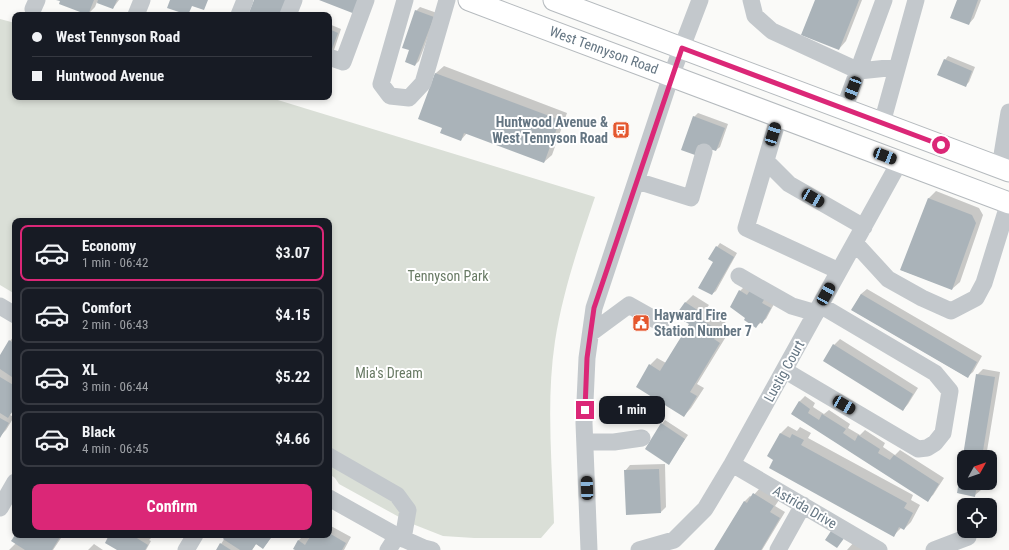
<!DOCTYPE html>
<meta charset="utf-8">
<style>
body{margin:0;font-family:"Roboto Condensed",sans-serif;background:#20242c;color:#f1f3f6;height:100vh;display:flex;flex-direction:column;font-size:15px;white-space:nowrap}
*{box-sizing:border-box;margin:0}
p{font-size:13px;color:#9ea1a6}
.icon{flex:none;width:22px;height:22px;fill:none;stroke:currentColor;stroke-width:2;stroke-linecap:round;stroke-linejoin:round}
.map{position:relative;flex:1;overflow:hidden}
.sheet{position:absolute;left:12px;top:218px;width:320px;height:320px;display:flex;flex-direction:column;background:#171b24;border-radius:8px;box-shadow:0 2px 6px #0003}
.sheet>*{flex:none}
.top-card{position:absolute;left:12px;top:12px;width:320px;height:88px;border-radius:8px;box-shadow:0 2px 6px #0003;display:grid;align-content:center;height:88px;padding:0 20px;background:#171b24}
.needle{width:26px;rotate:50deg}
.tools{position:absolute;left:957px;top:450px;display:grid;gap:8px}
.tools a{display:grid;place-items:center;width:40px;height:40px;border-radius:8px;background:#171b24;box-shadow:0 2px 6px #0003;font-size:20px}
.end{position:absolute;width:18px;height:18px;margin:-9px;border:5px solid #db2777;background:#fff;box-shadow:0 0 0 2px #fff}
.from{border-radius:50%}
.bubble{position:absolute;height:28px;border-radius:8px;background:#171b24;box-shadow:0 2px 6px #0003;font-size:13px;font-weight:700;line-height:28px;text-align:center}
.car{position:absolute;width:12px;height:24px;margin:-12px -6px;border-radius:5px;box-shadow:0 0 3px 1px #0007;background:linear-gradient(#222 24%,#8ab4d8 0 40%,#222 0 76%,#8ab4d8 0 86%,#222 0)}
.top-card b{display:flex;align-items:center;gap:14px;height:38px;font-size:15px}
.top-card b+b{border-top:1px solid #363941}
.top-card i{width:10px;height:10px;background:#f1f3f6}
ul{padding:7px 0 0;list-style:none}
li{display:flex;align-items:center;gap:12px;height:56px;margin:0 8px 6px;padding:0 12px;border:2px solid #363941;border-radius:8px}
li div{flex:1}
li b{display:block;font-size:15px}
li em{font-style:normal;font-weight:700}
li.on{border-color:#db2777}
li>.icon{width:36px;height:36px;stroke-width:1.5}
.cta{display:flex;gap:8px;margin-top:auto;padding:8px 20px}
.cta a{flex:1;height:46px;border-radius:8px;background:#db2777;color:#fff;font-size:16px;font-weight:700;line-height:46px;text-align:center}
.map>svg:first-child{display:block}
.green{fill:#dadfd7}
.shadow{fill:#0003}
.building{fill:#aab3b9}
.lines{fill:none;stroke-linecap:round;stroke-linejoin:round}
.major-casing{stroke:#b5babe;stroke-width:23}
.minor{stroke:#c3c8cc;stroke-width:17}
.major{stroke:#fff;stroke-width:21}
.route{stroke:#db2777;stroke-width:5}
.labels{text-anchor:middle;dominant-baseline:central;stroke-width:4;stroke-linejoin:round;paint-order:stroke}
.street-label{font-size:14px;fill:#657683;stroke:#fff}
.poi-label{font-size:14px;font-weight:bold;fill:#657683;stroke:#fff;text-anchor:end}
.park-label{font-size:14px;fill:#687a64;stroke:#fff}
</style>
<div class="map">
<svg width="1009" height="550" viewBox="0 0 1009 550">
<rect width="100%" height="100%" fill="#fafaf8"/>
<!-- green -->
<path class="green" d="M0 19 15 23V97H268L595 197C579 244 563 291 555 341 546 401 552 463 554 523L541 538H474L443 536 410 523 339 484 335 478 329 474V221H15V294L0 285Z"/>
<!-- shadow -->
<path class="shadow" d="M61 0H119L113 8 97 2 95 7 88 14Z
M816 0H862L846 41 839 49Z
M958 0H981L974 18 969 24Z
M420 7 437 13 419 61 415 65 410 50 416 11Z
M329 24 341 29 334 50 329 53Z
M948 56 975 67 969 82 965 86 945 60Z
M444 66 567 113 552 155 544 162 467 133 461 140 443 127 420 118 436 73Z
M698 113 728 124 720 147 716 150 700 144 694 154V117Z
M936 191 979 208 983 215 960 282 952 289 901 270 929 198Z
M720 243 737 253 716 291 712 294 717 247Z
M744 287 774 304 766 319 756 326 747 318 740 291Z
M867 289 982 356 973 372 967 377 852 310 861 294Z
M693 295 709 305 705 310 726 323 720 331 727 335 697 384 704 388 691 408 684 416 650 365 657 358 666 363 690 324 677 316 686 302Z
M15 335V409L10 415 14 417 6 430 0 436V357L10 341Z
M840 339 918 388 908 404 903 410 834 345Z
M983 369 1000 372 986 457H964V483H982L981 490 975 495 958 493 977 375Z
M805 396 815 403 813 407 824 414 829 410 850 424 848 428 860 435 865 430 885 443 883 447 895 455 900 450 944 478 933 495 927 500 792 414 799 402Z
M665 420 688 435 669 463 662 424Z
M788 426 797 431 800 427 811 433 808 438 913 495 911 500 920 505 911 522 904 529 901 528 894 535 775 459 781 433Z
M665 464 666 507 661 512 625 471 630 465Z
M760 488 779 500 775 506 785 512 762 550H715L744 502 750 496 752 497Z
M329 525 351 537 344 550H297L298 541 304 535 310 539 312 535H329Z
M16 535H63L53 550H9L16 543Z
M110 535H154L149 540 151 541 146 550H119Z
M227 535H273L263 548 256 544 252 550H217Z
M855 541 869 550H847Z
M94 544 103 550H88Z"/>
<!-- building -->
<path class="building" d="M56 0H94L88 15 59 4 60 1Z
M98 0H117L113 9 97 3Z
M170 0H208L204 10 192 6 188 15 167 8Z
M254 0H286L280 15H248Z
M319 0H361L355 14Z
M815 0H859L839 50 801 35Z
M957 0H978L969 25 950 18Z
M415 10 434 17 415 66 405 62 409 50 402 48Z
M329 29 338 33 329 57Z
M944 59 972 71 966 87 937 75Z
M435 73 560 120 544 163 464 133 461 141 440 133 442 128 418 119Z
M693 116 725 128 716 151 698 145 695 155 681 150Z
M928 198 972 215 976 223 952 290 900 270Z
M716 246 734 257 712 295 698 288 713 262 708 259Z
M751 289 765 298 762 303 771 308 762 324 760 322 756 328 744 320 745 318 730 307 739 290 747 295Z
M861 294 977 362 968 378 851 310Z
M685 302 702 313 699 318 719 331 714 339 720 343 690 392 697 396 684 417 636 387 649 364 660 371 689 324 675 316Z
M9 340 15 344V379L0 369V355Z
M833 344 913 394 903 411 823 361Z
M976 374 995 377 982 457H964V483H977L975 497 957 493Z
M0 377 15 386V407L8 418 0 413Z
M799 401 810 409 808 413 819 420 822 414 846 429 843 433 855 441 858 435 880 449 878 453 890 460 894 455 939 484 928 502 791 414Z
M0 418 9 423 0 438Z
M661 423 685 439 669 465 645 449Z
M780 433 790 438 792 434 804 440 801 445 907 503 904 508 913 513 904 530 899 527 894 537 769 468 773 460 767 456Z
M659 469 661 513 626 515 624 470Z
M753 493 774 506 770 512 780 518 761 550H714L744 501 747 503Z
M833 528 845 537 837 548 825 540Z
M329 533 346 543 342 550H295L293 549 298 540 305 545 311 535H329Z
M15 535H57L60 537 52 550H25L11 541Z
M109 535H132L148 545 145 550H117L105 543Z
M226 535H273L263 549 256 544 252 550H240L223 539Z
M220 543 231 550H216Z"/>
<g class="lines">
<defs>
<path id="major" d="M469 0 1009 203
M554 0 1009 171"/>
</defs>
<!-- major casing -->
<use href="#major" class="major-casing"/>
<!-- minor -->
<path class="minor" d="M405 0 381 84 390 96 409 98 423 83 447 0
M751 0 755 16 772 31 859 71 897 67
M33 9 37 0
M136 15 142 0
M239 15 245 0
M288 15 294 0
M329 57 343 62 366 0
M844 109 884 0
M779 116 746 228 839 271
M882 123 916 0
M766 161 789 184 864 227
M1000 167 1009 112
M637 181 691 198 704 152
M855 243 888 279 922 298 951 311 976 298 984 283 1009 202
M739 276 792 306 816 313
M0 306 15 315
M591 333 629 305 661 323
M784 370 918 449 927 448 935 443 943 433 950 391 935 373 820 305
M585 442H614L642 438
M329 456 397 495 408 510 403 539
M732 464 879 550
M329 498 397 536 424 548 432 550
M0 508 15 482
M186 550 195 535
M388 550 397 536
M589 550 584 423 587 358 594 308 671 76 700 0
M639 550 674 540 705 509 732 464 900 161
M778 550 803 505
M934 550 968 537"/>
<!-- major -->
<use href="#major" class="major"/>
</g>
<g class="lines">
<!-- route -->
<path class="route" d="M585 410 587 358 594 308 682 48 941 145"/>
</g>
<!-- icons -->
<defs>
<symbol id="bus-square" viewBox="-11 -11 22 22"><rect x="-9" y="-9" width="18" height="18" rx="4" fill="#e4572e" stroke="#fff"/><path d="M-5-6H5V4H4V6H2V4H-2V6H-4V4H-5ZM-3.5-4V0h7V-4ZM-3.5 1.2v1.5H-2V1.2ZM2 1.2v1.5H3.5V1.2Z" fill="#fff"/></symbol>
<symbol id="civic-square" viewBox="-11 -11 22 22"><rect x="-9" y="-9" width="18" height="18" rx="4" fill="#e4572e" stroke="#fff"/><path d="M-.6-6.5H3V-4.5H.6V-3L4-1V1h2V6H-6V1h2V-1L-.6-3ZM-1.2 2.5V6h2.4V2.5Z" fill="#fff"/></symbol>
</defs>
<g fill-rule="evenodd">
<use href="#bus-square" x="611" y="120" width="20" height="20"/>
<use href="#civic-square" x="631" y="313" width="20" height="20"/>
</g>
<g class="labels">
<!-- street labels -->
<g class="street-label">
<text transform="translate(604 50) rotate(20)">West Tennyson Road</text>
<text transform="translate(784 371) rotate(-61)">Lustig Court</text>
<text transform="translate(805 507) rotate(30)">Astrida Drive</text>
</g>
<!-- poi labels -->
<g class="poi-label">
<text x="608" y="122">Huntwood Avenue &amp;<tspan x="608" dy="16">West Tennyson Road</tspan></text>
<text x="654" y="315" text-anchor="start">Hayward Fire<tspan x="654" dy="16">Station Number 7</tspan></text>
</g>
<!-- park labels -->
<g class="park-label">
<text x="448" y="276">Tennyson Park</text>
<text x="389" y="373">Mia's Dream</text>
</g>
</g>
</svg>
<div class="tools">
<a><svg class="needle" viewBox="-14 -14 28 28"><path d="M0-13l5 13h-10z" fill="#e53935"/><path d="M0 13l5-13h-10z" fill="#9ea1a6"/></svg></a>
<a><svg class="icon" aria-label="locate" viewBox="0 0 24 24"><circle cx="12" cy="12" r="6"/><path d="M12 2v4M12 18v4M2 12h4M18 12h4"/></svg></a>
</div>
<i class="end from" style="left:941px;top:145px"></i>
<i class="end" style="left:585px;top:410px"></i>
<div class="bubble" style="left:599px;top:396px;width:66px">1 min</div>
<i class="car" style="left:853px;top:88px;rotate:201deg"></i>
<i class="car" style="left:773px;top:134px;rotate:17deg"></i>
<i class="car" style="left:885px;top:156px;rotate:111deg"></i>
<i class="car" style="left:813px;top:198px;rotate:120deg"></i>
<i class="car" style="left:826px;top:294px;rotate:29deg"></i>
<i class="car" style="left:844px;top:405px;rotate:120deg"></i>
<i class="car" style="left:587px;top:488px;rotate:358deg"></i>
<div class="top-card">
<b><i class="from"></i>West Tennyson Road</b>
<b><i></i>Huntwood Avenue</b>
</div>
<section class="sheet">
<ul>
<li class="on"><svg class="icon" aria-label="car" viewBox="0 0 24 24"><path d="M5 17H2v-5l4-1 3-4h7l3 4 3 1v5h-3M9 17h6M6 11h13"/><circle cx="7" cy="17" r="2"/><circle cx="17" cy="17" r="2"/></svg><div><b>Economy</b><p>1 min · 06:42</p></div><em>$3.07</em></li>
<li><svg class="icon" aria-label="car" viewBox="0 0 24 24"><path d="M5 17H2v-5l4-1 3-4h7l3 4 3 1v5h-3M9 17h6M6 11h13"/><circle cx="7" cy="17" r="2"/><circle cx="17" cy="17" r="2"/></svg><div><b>Comfort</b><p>2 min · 06:43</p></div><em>$4.15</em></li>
<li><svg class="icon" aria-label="car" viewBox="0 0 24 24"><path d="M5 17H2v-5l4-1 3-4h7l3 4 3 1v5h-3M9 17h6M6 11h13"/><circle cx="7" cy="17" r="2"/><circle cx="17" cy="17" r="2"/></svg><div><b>XL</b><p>3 min · 06:44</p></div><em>$5.22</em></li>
<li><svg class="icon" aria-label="car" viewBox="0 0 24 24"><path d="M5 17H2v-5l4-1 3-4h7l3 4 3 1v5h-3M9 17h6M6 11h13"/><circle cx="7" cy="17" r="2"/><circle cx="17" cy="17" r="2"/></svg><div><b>Black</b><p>4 min · 06:45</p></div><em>$4.66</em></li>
</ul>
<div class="cta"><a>Confirm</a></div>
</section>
</div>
